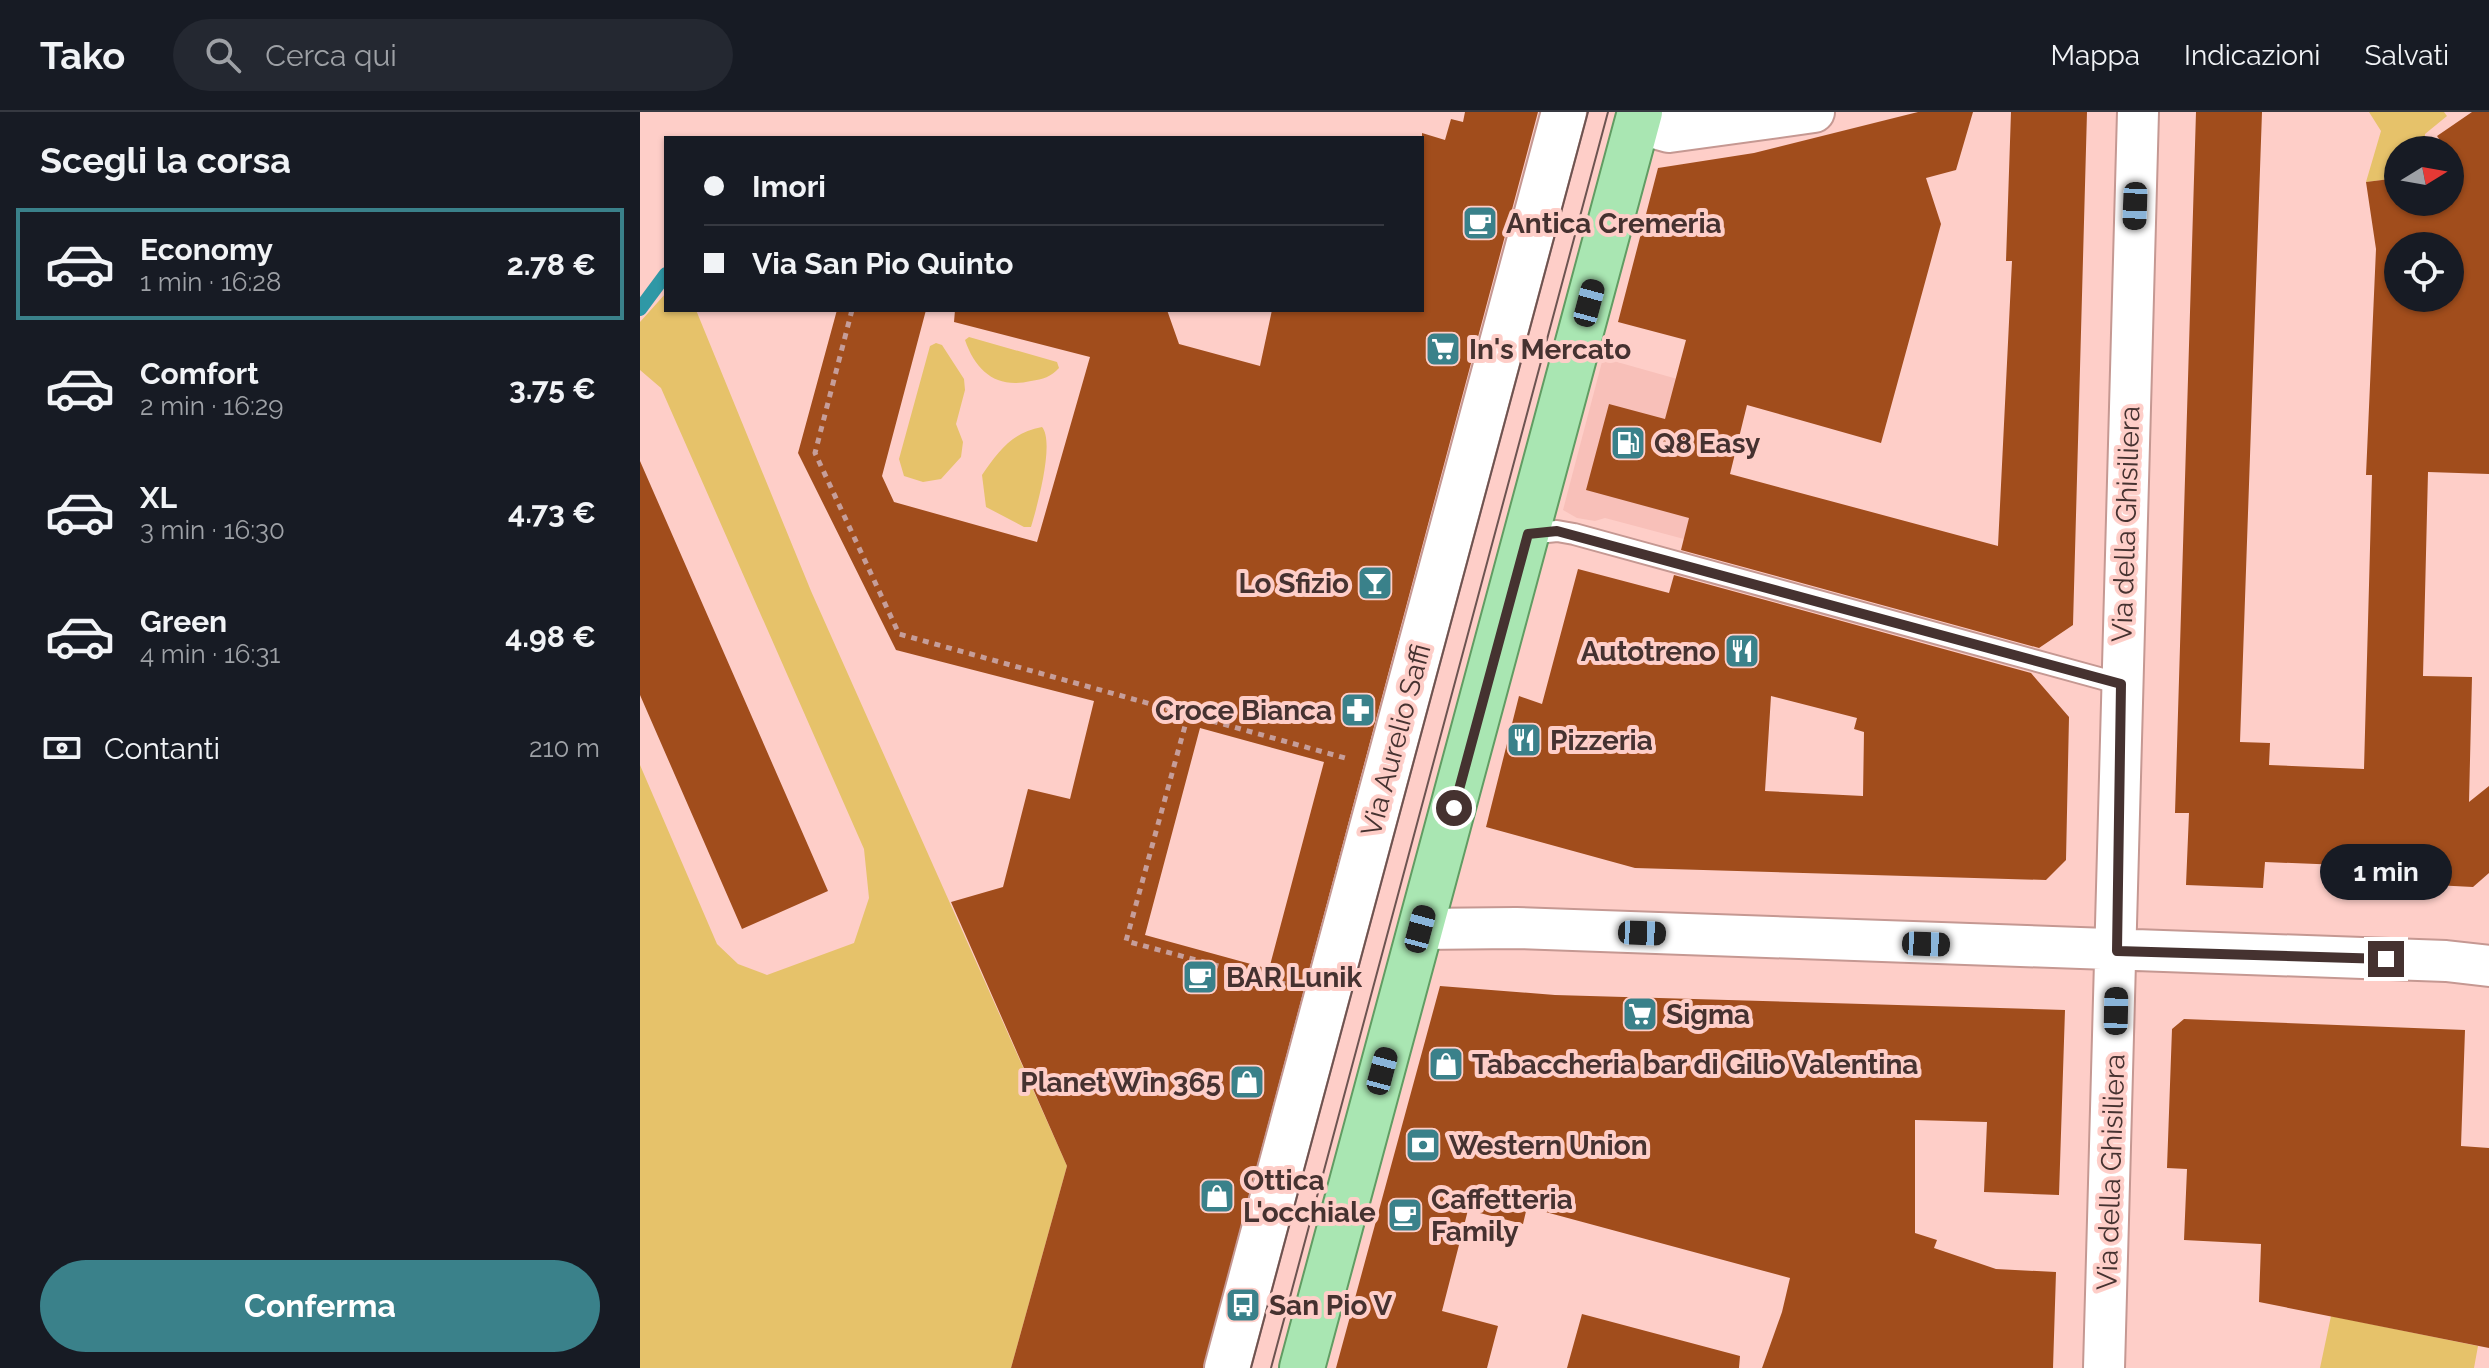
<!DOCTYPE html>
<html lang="it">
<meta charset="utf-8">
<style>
body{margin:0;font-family:Raleway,sans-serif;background:#242831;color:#f1f3f6;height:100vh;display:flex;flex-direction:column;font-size:30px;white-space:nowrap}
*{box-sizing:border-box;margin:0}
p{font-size:26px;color:#9ea1a6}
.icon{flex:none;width:44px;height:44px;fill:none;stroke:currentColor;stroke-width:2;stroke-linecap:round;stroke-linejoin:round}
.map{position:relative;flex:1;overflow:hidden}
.details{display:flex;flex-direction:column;background:#171b24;width:640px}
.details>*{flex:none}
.hud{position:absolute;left:24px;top:24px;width:760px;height:176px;border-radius:0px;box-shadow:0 2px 6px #0004;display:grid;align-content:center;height:176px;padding:0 40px;background:#171b24}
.needle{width:52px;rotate:79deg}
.buttons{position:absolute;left:1744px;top:24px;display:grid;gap:16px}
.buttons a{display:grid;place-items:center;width:80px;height:80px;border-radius:50%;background:#171b24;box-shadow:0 2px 6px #0004;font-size:40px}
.end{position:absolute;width:36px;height:36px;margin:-18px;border:10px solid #453230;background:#fff;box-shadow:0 0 0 4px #fff}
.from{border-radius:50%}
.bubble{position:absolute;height:56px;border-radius:28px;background:#171b24;box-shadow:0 2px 6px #0004;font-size:26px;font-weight:700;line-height:56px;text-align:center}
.car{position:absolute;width:24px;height:48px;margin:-24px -12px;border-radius:10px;box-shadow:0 0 6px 2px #0007;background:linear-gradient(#222 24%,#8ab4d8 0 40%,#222 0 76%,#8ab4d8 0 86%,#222 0)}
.hud b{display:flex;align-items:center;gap:28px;height:76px;font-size:30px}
.hud b+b{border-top:2px solid #363941}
.hud i{width:20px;height:20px;background:#f1f3f6}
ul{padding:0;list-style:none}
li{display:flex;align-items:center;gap:24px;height:112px;margin:0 16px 12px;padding:0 24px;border:4px solid transparent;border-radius:0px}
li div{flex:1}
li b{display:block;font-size:30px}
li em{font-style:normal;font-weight:700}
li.selected{border-color:#3a818a}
li>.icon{width:72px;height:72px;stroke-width:1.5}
h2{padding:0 40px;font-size:36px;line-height:96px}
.pay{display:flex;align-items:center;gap:20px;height:88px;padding:0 40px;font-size:30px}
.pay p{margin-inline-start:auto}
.primary-button{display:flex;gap:16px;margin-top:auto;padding:16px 40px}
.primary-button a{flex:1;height:92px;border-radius:48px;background:#3a818a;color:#fff;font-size:32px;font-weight:700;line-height:92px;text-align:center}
header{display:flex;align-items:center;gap:48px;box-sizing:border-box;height:112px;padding:0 40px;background:#171b24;border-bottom:2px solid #363941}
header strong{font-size:38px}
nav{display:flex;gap:44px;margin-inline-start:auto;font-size:28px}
.search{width:560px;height:72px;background:#242831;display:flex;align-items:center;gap:20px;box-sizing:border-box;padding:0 28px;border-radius:44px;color:#9ea1a6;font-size:30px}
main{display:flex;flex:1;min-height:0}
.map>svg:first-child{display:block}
.built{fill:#f8c0b9}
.green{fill:#e6c26a}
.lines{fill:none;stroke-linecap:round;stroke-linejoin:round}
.stream{stroke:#2f98a6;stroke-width:14}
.building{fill:#a14d1c;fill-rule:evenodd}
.service-casing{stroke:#c59892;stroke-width:24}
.minor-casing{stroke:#c59892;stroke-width:44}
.tertiary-casing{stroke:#c59892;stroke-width:48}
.primary-casing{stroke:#619c63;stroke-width:48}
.path{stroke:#c69e9a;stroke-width:5;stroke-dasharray:6 6;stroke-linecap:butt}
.service{stroke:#fff;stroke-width:20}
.minor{stroke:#fff;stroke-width:40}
.tertiary{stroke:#fff;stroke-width:44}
.primary{stroke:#a9e6b2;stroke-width:44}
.tram{stroke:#6d5451;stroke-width:2}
.route{stroke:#453230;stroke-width:10}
.labels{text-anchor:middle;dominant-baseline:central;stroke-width:8;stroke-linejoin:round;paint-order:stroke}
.poi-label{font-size:28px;font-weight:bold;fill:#453230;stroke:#fecec8;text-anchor:start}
.street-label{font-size:28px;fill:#453230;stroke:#fecec8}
</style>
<header>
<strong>Tako</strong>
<div class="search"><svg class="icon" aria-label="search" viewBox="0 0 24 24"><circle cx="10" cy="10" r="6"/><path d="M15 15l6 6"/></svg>Cerca qui</div>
<nav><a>Mappa</a><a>Indicazioni</a><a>Salvati</a></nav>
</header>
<main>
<section class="details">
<h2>Scegli la corsa</h2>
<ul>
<li class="selected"><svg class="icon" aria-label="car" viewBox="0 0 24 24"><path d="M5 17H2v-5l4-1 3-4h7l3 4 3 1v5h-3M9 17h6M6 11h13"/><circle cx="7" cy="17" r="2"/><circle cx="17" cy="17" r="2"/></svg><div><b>Economy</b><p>1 min · 16:28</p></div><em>2.78 €</em></li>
<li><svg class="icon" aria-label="car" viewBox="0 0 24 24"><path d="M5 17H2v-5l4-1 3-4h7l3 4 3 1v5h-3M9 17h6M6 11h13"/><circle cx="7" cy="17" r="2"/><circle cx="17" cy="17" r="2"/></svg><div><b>Comfort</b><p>2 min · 16:29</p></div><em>3.75 €</em></li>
<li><svg class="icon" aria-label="car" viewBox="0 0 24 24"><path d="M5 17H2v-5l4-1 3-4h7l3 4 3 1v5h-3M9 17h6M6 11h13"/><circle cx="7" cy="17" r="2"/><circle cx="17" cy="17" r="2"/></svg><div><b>XL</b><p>3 min · 16:30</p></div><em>4.73 €</em></li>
<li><svg class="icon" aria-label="car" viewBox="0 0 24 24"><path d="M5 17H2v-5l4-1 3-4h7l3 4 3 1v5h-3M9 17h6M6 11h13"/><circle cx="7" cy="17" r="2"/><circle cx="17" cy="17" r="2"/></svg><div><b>Green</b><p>4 min · 16:31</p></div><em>4.98 €</em></li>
</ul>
<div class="pay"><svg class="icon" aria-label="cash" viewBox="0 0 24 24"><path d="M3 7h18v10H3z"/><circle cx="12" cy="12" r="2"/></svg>Contanti<p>210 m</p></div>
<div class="primary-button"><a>Conferma</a></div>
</section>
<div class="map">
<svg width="1849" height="1256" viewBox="0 0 1849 1256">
<rect width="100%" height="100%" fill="#fecec8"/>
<!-- built -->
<path class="built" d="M963 246 1108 287 1063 355 1044 427 965 406 955 409 937 406 923 398Z"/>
<!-- green -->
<path class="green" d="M1729 0H1804L1807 4 1785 22V38H1758V66L1726 70 1741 19Z
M26 181V198H56L171 479 427 1054 371 1256H0V653L77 832 98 852 127 863 214 831 229 786 224 737 21 276 0 258V210Z
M329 225 417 250 419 256C411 265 403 267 391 269 357 277 336 260 325 228Z
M296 231 302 233 324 267 325 278 316 312 323 330 321 345 301 367 283 370 264 364 259 347 290 234Z
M402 315C415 330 397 395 391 415H384L346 395 342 363C359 339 371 321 402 315Z
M1691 1204 1838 1234 1834 1256H1680Z"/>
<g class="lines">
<!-- stream -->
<path class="stream" d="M0 197 26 162"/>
</g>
<!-- building -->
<path class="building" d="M825 0H898L563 1256H371L427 1054 311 790 363 775 388 677 430 687 454 589 256 538 158 341 197 198H286L242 364 254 390 397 430 450 245 314 210 315 198H527L539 232 620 254 632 198H782V21L805 28 811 7 823 10ZM560 616 684 650 629 857 505 823Z
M1278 0H1333L1316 58 1286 66 1301 112 1241 331 1107 293 1090 362 1358 434 1372 149H1366L1371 0H1447L1433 513 1399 536 1041 438 1049 406 946 378 969 292 1025 307 1046 228 978 210 1018 56 1114 41Z
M1556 0H1622L1600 630 1630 631 1629 653 1724 657 1732 363H1726L1736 137 1726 70 1758 66V90H1810V60L1822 59 1797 24 1832 0H1849V362L1788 360 1783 564 1832 565 1829 690 1849 674V761L1833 775 1794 773V766L1701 761V753L1625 750 1623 776 1546 773 1549 701H1535ZM1758 134H1810V186H1758Z
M0 349 188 779 102 817 0 583Z
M938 457 1029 481 1034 463 1391 561 1429 605 1426 748 1406 768 995 756 846 715 879 584 902 592ZM1131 584 1217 606 1214 617 1224 620 1223 684 1125 679Z
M800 874 915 883 1425 898 1419 1083 1344 1080 1347 1010 1275 1008V1121L1297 1128 1294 1136 1356 1157 1416 1160 1413 1256H1122L1142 1200 1150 1166 887 1095 883 1112 828 1098 802 1199 858 1214 847 1256H696Z
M1544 907 1825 918 1821 1034 1849 1036V1236L1619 1190 1621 1132 1544 1128 1547 1057 1527 1056 1532 917Z
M942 1202 1100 1244 1099 1256H927Z"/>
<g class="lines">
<defs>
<path id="service" d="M888 422 917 419 934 422 1481 572"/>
<path id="minor" d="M997 11 1029 20 1174 0
M780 817 876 816 1806 849 1849 854
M1464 1256 1498 0"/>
<path id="tertiary" d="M587 1256 924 0"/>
<path id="primary" d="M662 1256 1000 0"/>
</defs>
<!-- service casing -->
<use href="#service" class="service-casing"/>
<!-- minor casing -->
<use href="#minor" class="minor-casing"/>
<!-- tertiary casing -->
<use href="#tertiary" class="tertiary-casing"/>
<!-- primary casing -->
<use href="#primary" class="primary-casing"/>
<!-- path -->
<path class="path" d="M212 198 175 341 259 522 705 646
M548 603 486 829 645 872"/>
<!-- service -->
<use href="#service" class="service"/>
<!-- minor -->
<use href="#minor" class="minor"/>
<!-- tertiary -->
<use href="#tertiary" class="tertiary"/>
<!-- primary -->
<use href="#primary" class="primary"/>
<!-- tram -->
<path class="tram" d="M611 1256 948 0
M631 1256 968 0"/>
</g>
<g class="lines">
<!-- route -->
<path class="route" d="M814 696 888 422 917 419 1481 572 1477 839 1746 847"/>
</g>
<!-- icons -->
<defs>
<symbol id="cafe-square" viewBox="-11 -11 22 22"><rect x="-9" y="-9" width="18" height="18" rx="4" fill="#3a818a" stroke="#fecec8"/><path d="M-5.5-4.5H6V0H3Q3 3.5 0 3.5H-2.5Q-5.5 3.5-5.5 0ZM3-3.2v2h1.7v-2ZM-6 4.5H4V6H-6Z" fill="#fff"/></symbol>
<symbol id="supermarket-square" viewBox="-11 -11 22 22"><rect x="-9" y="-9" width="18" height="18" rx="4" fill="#3a818a" stroke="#fecec8"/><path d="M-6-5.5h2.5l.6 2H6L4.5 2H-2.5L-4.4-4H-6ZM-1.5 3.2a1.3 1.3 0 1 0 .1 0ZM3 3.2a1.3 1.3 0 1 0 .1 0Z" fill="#fff"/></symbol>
<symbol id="fuel-square" viewBox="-11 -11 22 22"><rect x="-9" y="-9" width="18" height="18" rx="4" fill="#3a818a" stroke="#fecec8"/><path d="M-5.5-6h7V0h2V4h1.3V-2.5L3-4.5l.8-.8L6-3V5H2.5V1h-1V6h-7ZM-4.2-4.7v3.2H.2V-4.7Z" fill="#fff"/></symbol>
<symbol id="bar-square" viewBox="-11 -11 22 22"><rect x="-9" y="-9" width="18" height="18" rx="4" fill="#3a818a" stroke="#fecec8"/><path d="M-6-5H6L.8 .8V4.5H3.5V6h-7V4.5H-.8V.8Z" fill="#fff"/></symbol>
<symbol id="restaurant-square" viewBox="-11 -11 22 22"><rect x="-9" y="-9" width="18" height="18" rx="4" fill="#3a818a" stroke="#fecec8"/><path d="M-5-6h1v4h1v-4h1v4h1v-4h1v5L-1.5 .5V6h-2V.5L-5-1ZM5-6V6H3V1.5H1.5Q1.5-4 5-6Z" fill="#fff"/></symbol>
<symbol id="pharmacy-square" viewBox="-11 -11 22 22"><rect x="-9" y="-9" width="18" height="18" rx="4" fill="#3a818a" stroke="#fecec8"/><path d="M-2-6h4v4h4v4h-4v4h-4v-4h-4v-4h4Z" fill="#fff"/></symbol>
<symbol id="shop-square" viewBox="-11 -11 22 22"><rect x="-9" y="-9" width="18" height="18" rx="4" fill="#3a818a" stroke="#fecec8"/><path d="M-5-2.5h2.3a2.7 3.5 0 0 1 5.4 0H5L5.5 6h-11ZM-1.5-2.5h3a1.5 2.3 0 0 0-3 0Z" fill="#fff"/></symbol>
<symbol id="bank-square" viewBox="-11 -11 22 22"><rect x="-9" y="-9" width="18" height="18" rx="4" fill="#3a818a" stroke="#fecec8"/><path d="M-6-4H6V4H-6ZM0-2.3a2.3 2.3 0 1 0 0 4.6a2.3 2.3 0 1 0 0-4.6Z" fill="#fff"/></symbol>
<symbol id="bus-square" viewBox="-11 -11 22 22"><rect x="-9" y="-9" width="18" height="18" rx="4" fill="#3a818a" stroke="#fecec8"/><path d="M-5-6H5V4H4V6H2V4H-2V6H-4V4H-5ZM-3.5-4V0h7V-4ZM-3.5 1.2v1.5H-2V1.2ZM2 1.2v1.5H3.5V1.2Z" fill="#fff"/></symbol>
</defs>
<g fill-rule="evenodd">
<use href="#cafe-square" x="820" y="91" width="40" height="40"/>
<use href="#supermarket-square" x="783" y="217" width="40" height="40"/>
<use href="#fuel-square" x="968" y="311" width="40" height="40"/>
<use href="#bar-square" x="715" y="451" width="40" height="40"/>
<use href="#restaurant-square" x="1082" y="519" width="40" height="40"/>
<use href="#pharmacy-square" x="698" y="578" width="40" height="40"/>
<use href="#restaurant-square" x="864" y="608" width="40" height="40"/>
<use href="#cafe-square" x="540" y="845" width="40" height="40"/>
<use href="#supermarket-square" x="980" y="882" width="40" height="40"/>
<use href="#shop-square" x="786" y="932" width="40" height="40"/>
<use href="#shop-square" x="587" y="950" width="40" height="40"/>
<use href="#bank-square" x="763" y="1013" width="40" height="40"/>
<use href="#shop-square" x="557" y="1064" width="40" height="40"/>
<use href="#cafe-square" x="745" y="1083" width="40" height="40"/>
<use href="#bus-square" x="583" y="1173" width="40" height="40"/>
</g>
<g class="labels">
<!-- poi labels -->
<g class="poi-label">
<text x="866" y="111">Antica Cremeria</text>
<text x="829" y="237">In's Mercato</text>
<text x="1014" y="331">Q8 Easy</text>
<text x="709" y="471" text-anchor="end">Lo Sfizio</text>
<text x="1076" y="539" text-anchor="end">Autotreno</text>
<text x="692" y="598" text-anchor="end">Croce Bianca</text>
<text x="910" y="628">Pizzeria</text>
<text x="586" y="865">BAR Lunik</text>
<text x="1026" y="902">Sigma</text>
<text x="832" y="952">Tabaccheria bar di Gilio Valentina</text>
<text x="581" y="970" text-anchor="end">Planet Win 365</text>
<text x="809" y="1033">Western Union</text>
<text x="603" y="1068">Ottica<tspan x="603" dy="32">L'occhiale</tspan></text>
<text x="791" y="1087">Caffetteria<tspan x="791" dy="32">Family</tspan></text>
<text x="629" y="1193">San Pio V</text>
</g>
<!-- street labels -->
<g class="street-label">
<text transform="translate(1486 412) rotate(-88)">Via della Ghisiliera</text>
<text transform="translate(756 628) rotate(-75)">Via Aurelio Saffi</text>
<text transform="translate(1471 1060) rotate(-88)">Via della Ghisiliera</text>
</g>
</g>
</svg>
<div class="buttons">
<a><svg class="needle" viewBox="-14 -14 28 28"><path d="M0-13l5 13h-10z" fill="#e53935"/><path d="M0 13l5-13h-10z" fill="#9ea1a6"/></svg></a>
<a><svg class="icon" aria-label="locate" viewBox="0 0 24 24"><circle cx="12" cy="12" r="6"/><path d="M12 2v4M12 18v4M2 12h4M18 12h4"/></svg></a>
</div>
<i class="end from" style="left:814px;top:696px"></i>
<i class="end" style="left:1746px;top:847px"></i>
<div class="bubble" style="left:1680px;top:732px;width:132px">1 min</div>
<i class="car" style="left:1495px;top:94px;rotate:182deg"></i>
<i class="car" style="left:949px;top:191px;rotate:15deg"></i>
<i class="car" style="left:780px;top:817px;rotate:15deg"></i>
<i class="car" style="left:1002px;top:821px;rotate:92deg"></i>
<i class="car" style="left:1286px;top:832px;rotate:92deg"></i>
<i class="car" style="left:1476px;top:899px;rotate:1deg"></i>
<i class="car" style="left:742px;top:959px;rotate:15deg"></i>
<div class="hud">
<b><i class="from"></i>Imori</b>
<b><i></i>Via San Pio Quinto</b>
</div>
</div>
</main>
